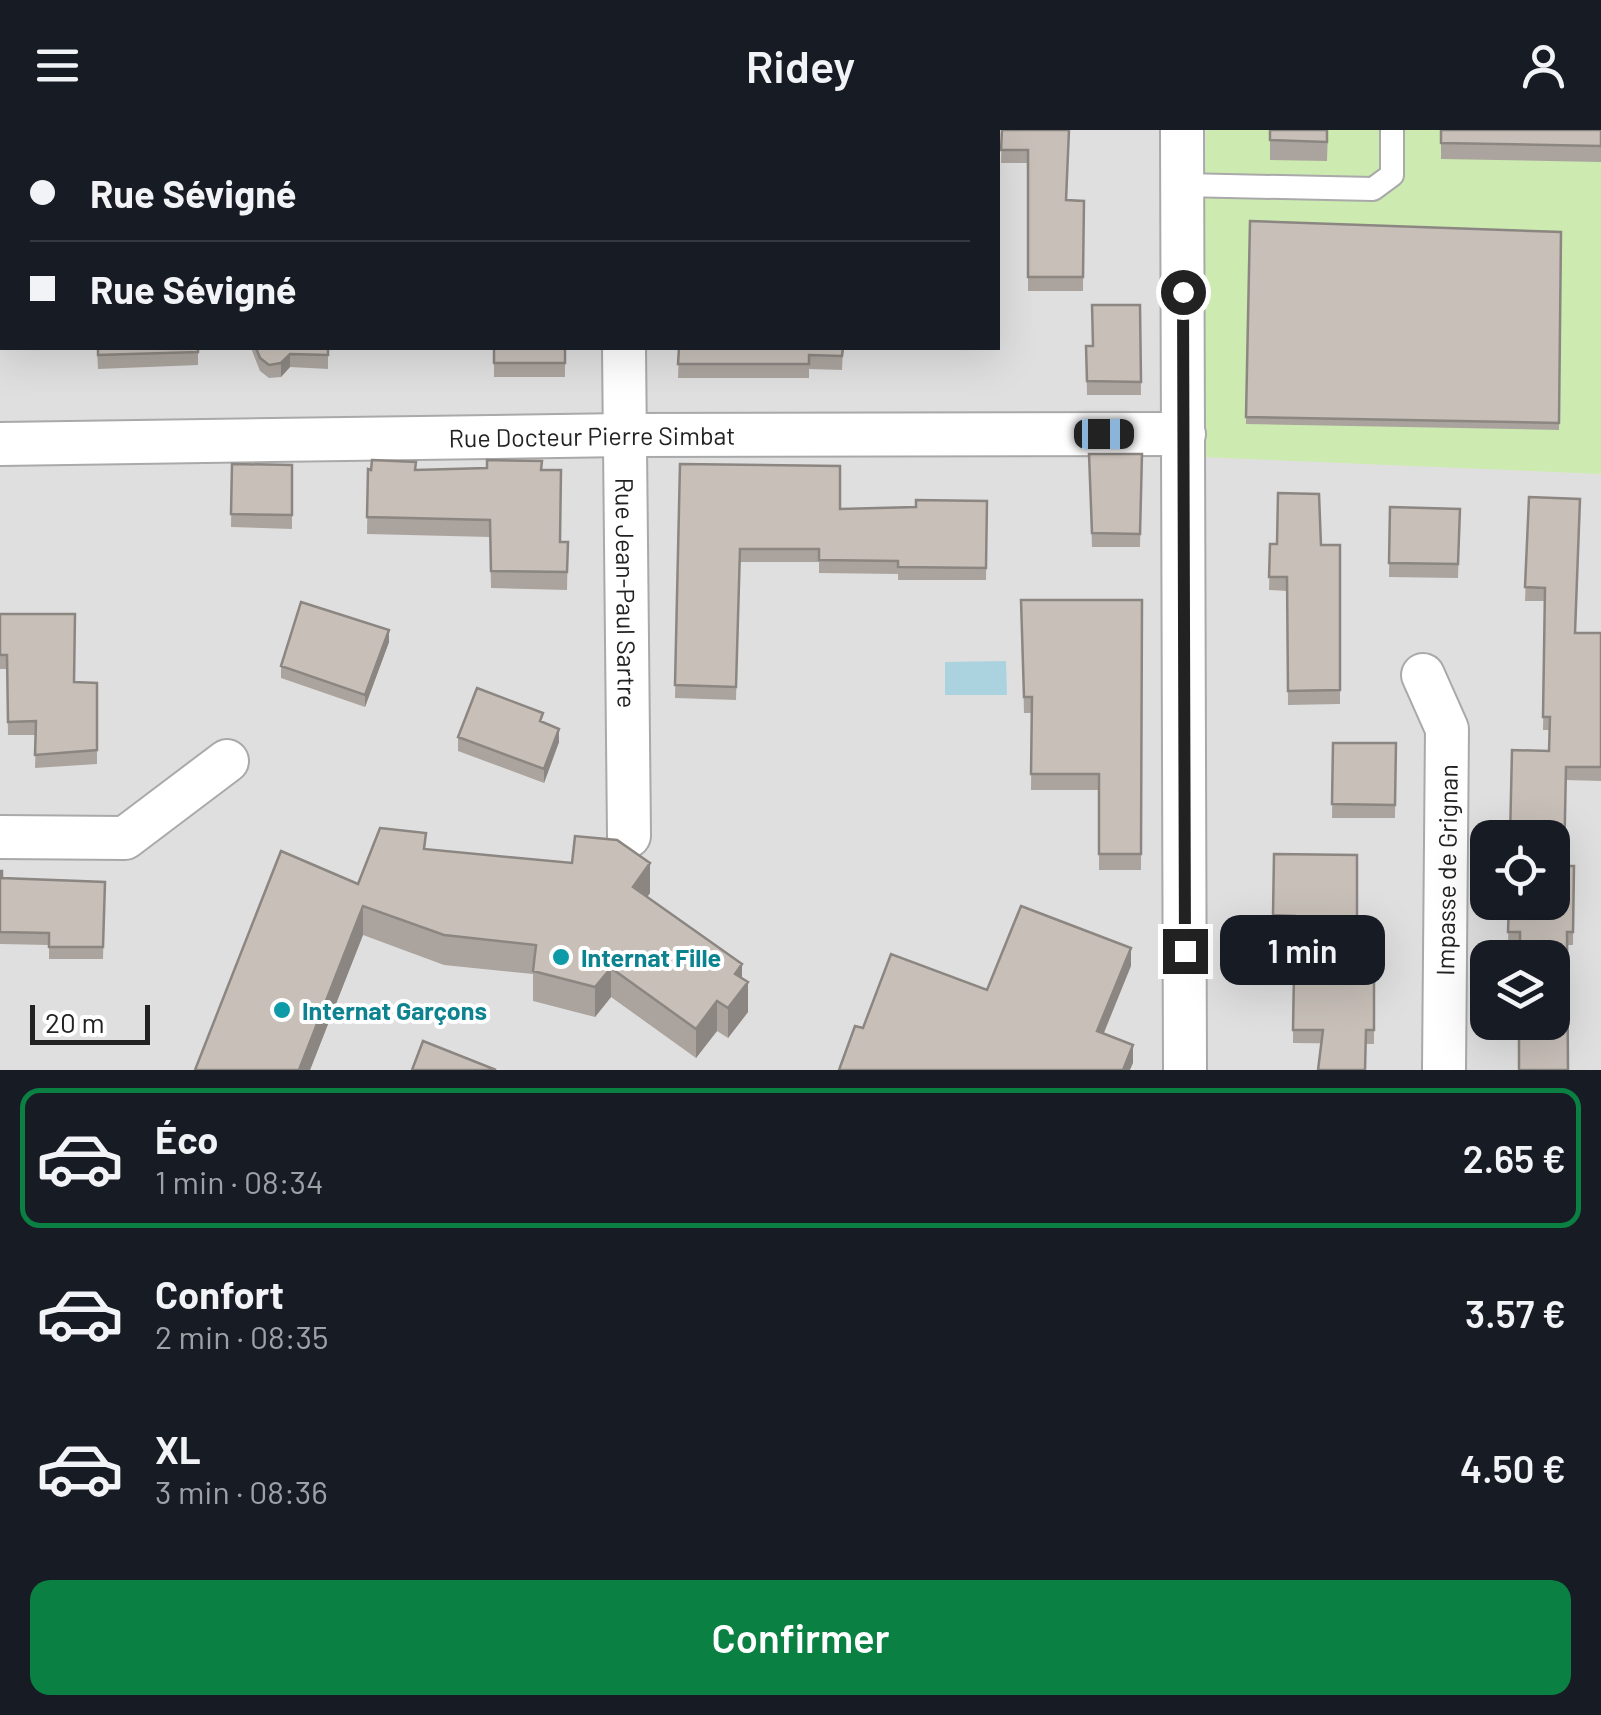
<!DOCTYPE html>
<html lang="fr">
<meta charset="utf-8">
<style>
body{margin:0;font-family:Barlow,sans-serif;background:#20242c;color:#f1f3f6;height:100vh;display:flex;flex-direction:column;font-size:38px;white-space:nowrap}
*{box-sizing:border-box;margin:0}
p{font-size:32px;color:#9ea1a6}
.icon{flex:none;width:55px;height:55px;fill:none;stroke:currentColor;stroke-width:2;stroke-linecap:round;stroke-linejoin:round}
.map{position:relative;height:940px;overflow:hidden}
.sheet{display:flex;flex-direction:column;background:#171b24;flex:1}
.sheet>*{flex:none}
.top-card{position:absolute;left:0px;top:0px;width:1000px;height:220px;box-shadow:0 10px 40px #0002;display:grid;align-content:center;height:220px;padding:0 30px;background:#171b24}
.tools{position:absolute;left:1470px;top:690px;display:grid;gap:20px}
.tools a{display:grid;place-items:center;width:100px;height:100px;border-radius:20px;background:#171b24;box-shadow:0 10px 40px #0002;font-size:50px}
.scale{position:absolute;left:30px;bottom:25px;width:120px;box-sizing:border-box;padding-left:10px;border:5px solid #222;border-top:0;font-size:28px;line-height:35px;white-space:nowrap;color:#222;-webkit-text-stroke:8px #fff;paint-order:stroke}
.end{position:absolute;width:45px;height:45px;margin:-22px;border:12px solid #222;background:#fff;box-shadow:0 0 0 5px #fff}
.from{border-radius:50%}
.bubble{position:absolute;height:70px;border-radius:20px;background:#171b24;box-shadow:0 10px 40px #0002;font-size:32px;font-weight:600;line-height:70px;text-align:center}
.car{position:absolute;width:30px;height:60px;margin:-30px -15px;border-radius:12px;box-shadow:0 0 8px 2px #0007;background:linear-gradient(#222 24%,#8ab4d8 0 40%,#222 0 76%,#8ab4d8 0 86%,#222 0)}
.top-card b{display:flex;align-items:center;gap:35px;height:95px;font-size:38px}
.top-card b+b{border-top:2px solid #363941}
.top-card i{width:25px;height:25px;background:#f1f3f6}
ul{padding:18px 0 0;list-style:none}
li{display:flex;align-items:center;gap:30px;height:140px;margin:0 20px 15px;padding:0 10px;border:5px solid transparent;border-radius:20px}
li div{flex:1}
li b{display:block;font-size:38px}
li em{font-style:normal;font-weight:600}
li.on{border-color:#0b8043}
li>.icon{width:90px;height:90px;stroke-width:1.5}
.cta{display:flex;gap:20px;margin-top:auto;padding:20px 30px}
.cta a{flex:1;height:115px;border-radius:20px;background:#0b8043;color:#fff;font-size:40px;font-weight:600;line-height:115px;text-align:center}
header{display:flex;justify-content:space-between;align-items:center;height:130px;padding:0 30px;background:#171b24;font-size:45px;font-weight:600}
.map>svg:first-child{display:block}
.residential{fill:#e0dfdf;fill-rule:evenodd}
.grass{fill:#cdebb0}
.water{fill:#aad3df}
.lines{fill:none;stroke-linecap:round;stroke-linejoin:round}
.lane-casing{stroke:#a9a9a9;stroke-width:26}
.street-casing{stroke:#a9a9a9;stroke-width:46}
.lane{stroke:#fff;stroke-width:22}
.street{stroke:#fff;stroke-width:42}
.wall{fill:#aba49e}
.shaded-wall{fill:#8b8681}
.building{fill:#c7bfb8;stroke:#8b8681;stroke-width:2.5}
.route{stroke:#222;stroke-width:12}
.culture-dot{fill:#0f9aa8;stroke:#fff;stroke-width:4}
.labels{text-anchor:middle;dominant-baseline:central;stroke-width:8;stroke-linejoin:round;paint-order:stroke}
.street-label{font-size:25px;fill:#222;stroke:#fff}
.culture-label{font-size:25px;font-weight:bold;fill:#0d838f;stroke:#fff;text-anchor:start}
</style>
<header><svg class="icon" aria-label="menu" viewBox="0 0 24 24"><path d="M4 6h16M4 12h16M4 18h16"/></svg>Ridey<svg class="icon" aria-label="person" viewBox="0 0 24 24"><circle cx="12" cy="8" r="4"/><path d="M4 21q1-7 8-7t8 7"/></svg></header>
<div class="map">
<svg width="1601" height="940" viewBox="0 0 1601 940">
<rect width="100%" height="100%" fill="#f2efe9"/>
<!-- residential -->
<path class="residential" d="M0 0H1601V940H0ZM2 2H998V218H2ZM1488 708H1552V772H1488ZM1488 828H1552V892H1488Z"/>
<!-- grass -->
<path class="grass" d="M1206 0H1601V344L1202 327Z"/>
<!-- water -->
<path class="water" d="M1006 531 1007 565H945V532Z"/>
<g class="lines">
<defs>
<path id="lane" d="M1182 55 1373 59 1392 45V0"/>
<g id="street">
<path d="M621 0V2"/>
<path d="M1182 0 1185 940"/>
<path id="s1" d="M624 218 629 706"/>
<path id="s2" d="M0 314 625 305 1184 304"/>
<path d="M1423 545 1447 599 1444 940"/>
<path d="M0 707 125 708 227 631"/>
</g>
</defs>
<!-- lane casing -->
<use href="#lane" class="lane-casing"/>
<!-- street casing -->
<use href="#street" class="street-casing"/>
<!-- lane -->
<use href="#lane" class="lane"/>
<!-- street -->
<use href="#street" class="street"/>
</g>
<!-- wall -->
<path class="wall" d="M409 0H470V2H409Z
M1002 0H1069L1067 70 1084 71 1083 161H1028V33H1001Z
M1270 0H1328L1327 31 1270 30Z
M1441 0H1601V32L1441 29Z
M1250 91 1561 102 1559 300 1246 294Z
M1140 175 1141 265H1087L1086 216H1093Z
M97 218H198V235L98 239Z
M251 218H328V239L290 237 281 247 269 248 260 241Z
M494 218H565V247H494Z
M679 218H843L842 240 809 239V248H678Z
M1089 324H1142L1140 417H1092Z
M232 334 292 335V399L231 397Z
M680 334 840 379 916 377 987 371 986 450H898V444L819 443V432H740L736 570 675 568Z
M368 339 542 340 560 412H568L567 460 491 458 490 407 367 404Z
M1529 367 1575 503H1601V651L1566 650 1565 736H1574L1573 815 1508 816 1509 772 1549 621 1550 600H1543L1545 471H1525Z
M1390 377 1460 379 1458 448 1389 447Z
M1270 414 1340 415V574L1288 575 1287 461 1269 460Z
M1021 470H1142L1141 740H1099V660H1031L1032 583H1024Z
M0 484 74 552 97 553V634L35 638 36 605H8L7 539H0Z
M389 512 365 577 281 548V536Z
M543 593 559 612 544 653 458 621V607Z
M1333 613H1396L1395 688H1332Z
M426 719 650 763 647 767 742 848 748 882 728 908 717 901 696 928 611 867 595 887 533 871V844L444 835 363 805 310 940H195L358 754Z
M1274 724 1357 834 1374 835V914L1293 913 1294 799H1273Z
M0 741 2 748 105 752 103 829H49V815L0 814Z"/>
<!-- shaded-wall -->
<path class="shaded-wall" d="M290 224V237L281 247V233Z
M389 500V512L365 577V565Z
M559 599V612L544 653V639Z
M650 733V763L633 787V757Z
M363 776V805L310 940H299Z
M1131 818V836L1097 920V901Z
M742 834V859L748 852V882L728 908V878L735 844Z
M611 838V867L595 887V857Z
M717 871V901L696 928V899Z
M1133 915V933L1130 940H1123Z"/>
<!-- building -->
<path class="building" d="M34 0H187V2H35Z
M341 0H371V2H341Z
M1002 0H1069L1066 70 1084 71 1083 147H1028V20H1001Z
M1270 0H1327V12L1270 10Z
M1441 0H1601V16L1441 13Z
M1250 91 1561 102 1559 293 1246 287Z
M1092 175H1140L1141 252 1087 251 1086 216H1093Z
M98 218H198V222L98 225Z
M256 218H328V225L290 224 281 233 269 235 260 228Z
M494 218H565V233H494Z
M679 218H843L842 226 809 225V234H678Z
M1089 324H1142L1140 404 1092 403Z
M372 330 416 332 415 340 487 338V330L542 331 541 340H561L560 412H568L567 442 491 441 490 390 367 387 368 339 371 340Z
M232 334 292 335V385L231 384Z
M680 334 840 336V379L916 377V370L987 371 986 438 898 437V431L819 430V419H740L736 557 675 555Z
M1278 363 1319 364 1321 415H1340V560L1288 561 1287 447H1269L1270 414H1277Z
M1529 367 1580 369 1575 503H1601V637H1566L1564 736H1574L1573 802H1567L1568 940H1519V892H1552V828H1520V802H1508L1509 772H1552V708H1510L1512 620 1549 621 1550 587H1543L1545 458 1525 457Z
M1390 377 1460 379 1458 434 1389 433Z
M1021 470H1142L1141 724H1099V644H1031L1032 567H1024Z
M301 472 389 500 365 565 281 536Z
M0 484H75L74 552 97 553V620L35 625 36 591 8 592 7 525H0Z
M477 558 543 583 540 591 559 599 544 639 458 607Z
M1333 613H1396L1395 675 1332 674Z
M380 698 426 703 424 719 572 733 575 706 617 710 650 733 633 757 742 834 735 844 748 852 728 878 717 871 696 899 611 838 595 857 533 841 536 815 444 805 363 776 299 940H195L281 721 358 754Z
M1274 724 1357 725V834L1374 835V900H1366L1365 940H1318L1323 900H1293L1295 786 1273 785Z
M0 741H2V748L105 752 103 817H49V803L0 802Z
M1021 776 1131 818 1097 901 1133 915 1123 940H839L855 896 863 898 891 824 987 860Z
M423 911 496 940H412Z"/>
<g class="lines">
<!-- route -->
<path class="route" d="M1183 162 1185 821"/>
</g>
<!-- markers -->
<g class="culture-dot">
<circle cx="561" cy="827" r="10"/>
<circle cx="282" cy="880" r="10"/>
</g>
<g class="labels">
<!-- street labels -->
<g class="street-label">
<text stroke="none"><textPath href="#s2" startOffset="592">Rue Docteur Pierre Simbat</textPath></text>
<text stroke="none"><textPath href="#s1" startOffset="245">Rue Jean-Paul Sartre</textPath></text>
<text transform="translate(1446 740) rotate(-89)">Impasse de Grignan</text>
</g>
<!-- culture labels -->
<g class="culture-label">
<text x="581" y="827">Internat Fille</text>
<text x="302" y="880">Internat Garçons</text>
</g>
</g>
</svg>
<div class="tools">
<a><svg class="icon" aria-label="locate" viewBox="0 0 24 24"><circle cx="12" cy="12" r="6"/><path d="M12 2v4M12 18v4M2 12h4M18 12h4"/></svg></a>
<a><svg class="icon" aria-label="layers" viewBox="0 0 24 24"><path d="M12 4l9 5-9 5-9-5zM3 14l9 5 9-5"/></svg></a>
</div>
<div class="scale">20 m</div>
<i class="end from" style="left:1183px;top:162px"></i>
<i class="end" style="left:1185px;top:821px"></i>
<div class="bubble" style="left:1220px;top:785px;width:165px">1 min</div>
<i class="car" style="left:1104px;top:304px;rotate:90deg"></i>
<div class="top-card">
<b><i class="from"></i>Rue Sévigné</b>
<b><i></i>Rue Sévigné</b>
</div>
</div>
<section class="sheet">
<ul>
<li class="on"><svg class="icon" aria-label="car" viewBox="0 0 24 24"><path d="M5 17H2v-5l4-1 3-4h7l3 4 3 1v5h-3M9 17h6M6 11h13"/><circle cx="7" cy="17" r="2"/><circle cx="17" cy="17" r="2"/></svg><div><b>Éco</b><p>1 min · 08:34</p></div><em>2.65 €</em></li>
<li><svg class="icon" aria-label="car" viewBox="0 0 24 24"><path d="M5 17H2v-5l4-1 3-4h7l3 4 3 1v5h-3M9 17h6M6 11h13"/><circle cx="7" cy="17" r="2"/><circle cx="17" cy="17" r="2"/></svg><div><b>Confort</b><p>2 min · 08:35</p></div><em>3.57 €</em></li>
<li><svg class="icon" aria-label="car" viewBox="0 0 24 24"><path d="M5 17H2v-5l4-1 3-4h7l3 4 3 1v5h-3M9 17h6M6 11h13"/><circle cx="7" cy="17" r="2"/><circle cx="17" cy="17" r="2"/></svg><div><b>XL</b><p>3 min · 08:36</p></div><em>4.50 €</em></li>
</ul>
<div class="cta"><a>Confirmer</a></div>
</section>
